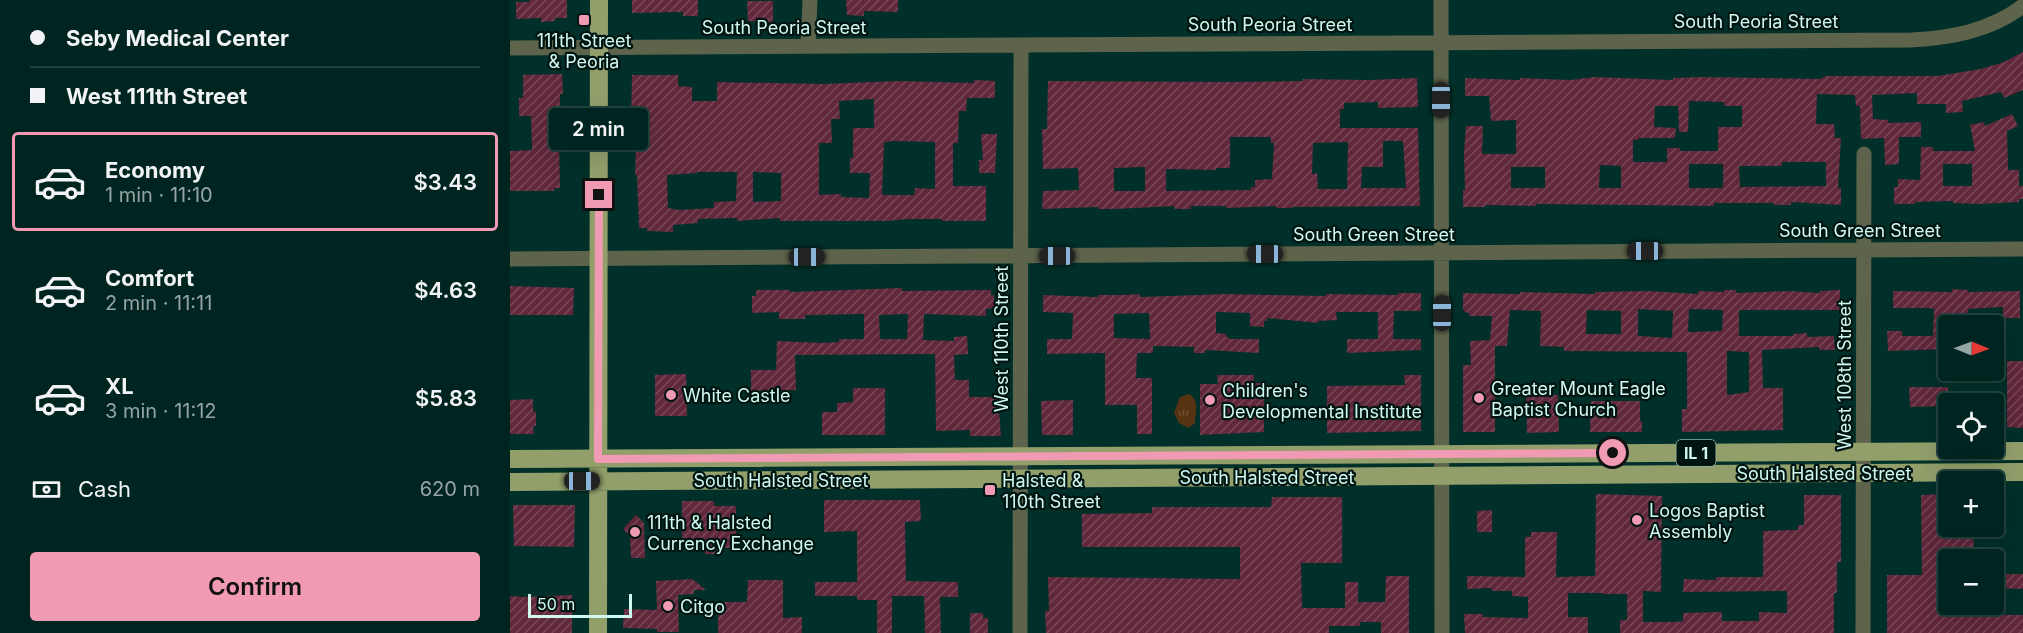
<!DOCTYPE html>
<meta charset="utf-8">
<style>
body{margin:0;font-family:Inter,sans-serif;background:#0a2c28;color:#f1f3f6;height:100vh;display:flex;flex-direction:column;font-size:22px;white-space:nowrap}
*{box-sizing:border-box;margin:0}
p{font-size:20px;color:#95a4a4}
.icon{flex:none;width:33px;height:33px;fill:none;stroke:currentColor;stroke-width:2;stroke-linecap:round;stroke-linejoin:round}
.map{position:relative;flex:1;overflow:hidden}
.drawer{display:flex;flex-direction:column;background:#00241f;width:510px}
.drawer>*{flex:none}
.top-card{display:grid;align-content:center;height:132px;padding:0 30px;background:#00241f}
.needle{width:39px;rotate:91deg}
.controls{position:absolute;left:1428px;top:315px;display:grid;gap:12px}
.controls a{display:grid;place-items:center;width:66px;height:66px;border-radius:6px;background:#00241f;box-shadow:0 6px 24px #0002,0 0 0 2px #22413d;font-size:30px}
.scale{position:absolute;left:18px;bottom:15px;width:104px;box-sizing:border-box;padding-left:6px;border:3px solid #d0f9f0;border-top:0;font-size:16px;line-height:21px;white-space:nowrap;color:#d0f9f0;-webkit-text-stroke:4px #001511;paint-order:stroke}
.end{position:absolute;width:27px;height:27px;margin:-14px;border:8px solid #f19ab4;background:#111;box-shadow:0 0 0 3px #111}
.from{border-radius:50%}
.bubble{position:absolute;height:42px;border-radius:6px;background:#00241f;box-shadow:0 6px 24px #0002,0 0 0 2px #22413d;font-size:20px;font-weight:600;line-height:42px;text-align:center}
.car{position:absolute;width:18px;height:36px;margin:-18px -9px;border-radius:8px;box-shadow:0 0 4px 2px #0007;background:linear-gradient(#222 24%,#8ab4d8 0 40%,#222 0 76%,#8ab4d8 0 86%,#222 0)}
.top-card b{display:flex;align-items:center;gap:21px;height:57px;font-size:22px}
.top-card b+b{border-top:2px solid #22413d}
.top-card i{width:15px;height:15px;background:#f1f3f6}
ul{padding:0;list-style:none}
li{display:flex;align-items:center;gap:18px;height:99px;margin:0 12px 9px;padding:0 18px;border:3px solid transparent;border-radius:6px}
li div{flex:1}
li b{display:block;font-size:22px}
li em{font-style:normal;font-weight:600}
li.on{border-color:#f19ab4}
li>.icon{width:54px;height:54px;stroke-width:1.5}
.pay{display:flex;align-items:center;gap:15px;height:66px;padding:0 30px;font-size:22px}
.pay p{margin-inline-start:auto}
.action{display:flex;gap:12px;margin-top:auto;padding:12px 30px}
.action a{flex:1;height:69px;border-radius:6px;background:#f19ab4;color:#111;font-size:24px;font-weight:600;line-height:69px;text-align:center}
main{display:flex;flex:1;min-height:0}
.map>svg:first-child{display:block}
.grass{fill:url(#grass-tufts)}
.building{fill:url(#building-hatch);fill-rule:evenodd}
.lines{fill:none;stroke-linecap:round;stroke-linejoin:round}
.minor{stroke:#5d644b;stroke-width:15}
.major{stroke:#929f6b;stroke-width:18}
.route{stroke:#f19ab4;stroke-width:8}
.poi-dot{fill:#f19ab4;stroke:#001511;stroke-width:2}
.labels{text-anchor:middle;dominant-baseline:central;stroke-width:4.5;stroke-linejoin:round;paint-order:stroke}
.shield{fill:#001511;stroke:#92b5ad;stroke-width:1.5}
.shield-label{font-size:16px;font-weight:bold;fill:#d0f9f0}
.street-label{font-size:18px;fill:#d0f9f0;stroke:#001511}
.poi-label{font-size:18px;fill:#d0f9f0;stroke:#001511;text-anchor:start}
</style>
<main>
<section class="drawer">
<div class="top-card">
<b><i class="from"></i>Seby Medical Center</b>
<b><i></i>West 111th Street</b>
</div>
<ul>
<li class="on"><svg class="icon" aria-label="car" viewBox="0 0 24 24"><path d="M5 17H2v-5l4-1 3-4h7l3 4 3 1v5h-3M9 17h6M6 11h13"/><circle cx="7" cy="17" r="2"/><circle cx="17" cy="17" r="2"/></svg><div><b>Economy</b><p>1 min · 11:10</p></div><em>$3.43</em></li>
<li><svg class="icon" aria-label="car" viewBox="0 0 24 24"><path d="M5 17H2v-5l4-1 3-4h7l3 4 3 1v5h-3M9 17h6M6 11h13"/><circle cx="7" cy="17" r="2"/><circle cx="17" cy="17" r="2"/></svg><div><b>Comfort</b><p>2 min · 11:11</p></div><em>$4.63</em></li>
<li><svg class="icon" aria-label="car" viewBox="0 0 24 24"><path d="M5 17H2v-5l4-1 3-4h7l3 4 3 1v5h-3M9 17h6M6 11h13"/><circle cx="7" cy="17" r="2"/><circle cx="17" cy="17" r="2"/></svg><div><b>XL</b><p>3 min · 11:12</p></div><em>$5.83</em></li>
</ul>
<div class="pay"><svg class="icon" aria-label="cash" viewBox="0 0 24 24"><path d="M3 7h18v10H3z"/><circle cx="12" cy="12" r="2"/></svg>Cash<p>620 m</p></div>
<div class="action"><a>Confirm</a></div>
</section>
<div class="map">
<svg width="1513" height="633" viewBox="0 0 1513 633">
<defs>
<pattern id="grass-tufts" width="24" height="20" patternUnits="userSpaceOnUse" patternTransform="scale(1.5)"><rect width="24" height="20" fill="#573312"/><path d="M3 7l-1-3M5 7V3M7 7l1-3M15 17l-1-3M17 17v-4M19 17l1-3" fill="none" stroke="#6e5135"/></pattern>
<pattern id="building-hatch" width="6" height="6" patternUnits="userSpaceOnUse" patternTransform="scale(1.5)"><rect width="6" height="6" fill="#61273b"/><path d="M-1 1l2-2M0 6l6-6M5 7l2-2" fill="none" stroke="#774758"/></pattern>
</defs>
<rect width="100%" height="100%" fill="#003029"/>
<!-- grass -->
<path class="grass" d="M679 394C690 401 685 412 685 423L679 428 669 423 664 413 670 397Z"/>
<!-- building -->
<path class="building" d="M19 0H57V18H45V21L31 22V18L6 19V2H20Z
M122 0H188V16H173V12L122 13Z
M336 0H388V12L354 11V16L337 15Z
M237 1H263V23L238 21Z
M1513 52V90L1494 98 1491 92 1452 101 1453 112 1436 113V104H1407V93L1362 95 1363 119 1378 120V123L1411 122V137H1389V164L1375 165 1374 138 1351 139 1350 106H1346L1345 95 1307 94 1306 124H1324L1325 138H1331L1328 188H1331V205L1281 202V205H1264V203H1204V206L1026 204V206L975 205V207H953V190H955L954 153 956 126H973L972 154H1006V120L981 121 979 96H955V78L1010 80V78L1061 80 1084 77 1163 80V78L1189 77 1310 79 1316 76H1427L1471 69 1494 62ZM1179 101 1214 102V106H1232V127H1208V151H1170V148H1157V162H1123V140H1128V138H1165L1166 128 1144 127 1145 106H1168L1169 132H1178ZM1272 162H1316V186L1230 187 1229 166H1272ZM1179 164H1213V188H1179ZM1090 165 1111 166V188H1089ZM1001 167H1035V188H1001Z
M52 74 53 94H50L49 142 50 188H44V191H0V151L22 150 21 116H9V98H13V75Z
M122 75H168V86L182 87V101H207V82L313 84 389 81 464 83V80L485 81V98H457L456 111H449L448 143H443V186H476V221H432V219H398L376 221H270V218L227 221V218L188 219V223L163 225V232L137 231V228H129L127 175H125L127 120 121 121ZM364 99V128H343V158H340V173H360L359 198 331 197V194L309 195V143H322L321 119H330L329 101ZM381 141 425 142V189L405 188 404 195H372L374 143ZM187 172H227L226 201 204 202V208L168 210 158 208 157 175 187 173ZM243 172 271 173V201L243 202Z
M907 78 908 107 868 108V102L834 103V109H830V128H908L910 206 782 207V208H766V206L716 208V206H681V209H665L664 206 605 209H588V207L532 209 533 191 569 190 568 168 533 169 532 129H537L538 81 715 82 793 81V79L859 80ZM720 137H761V143H764L762 179 745 180V187H741V190L656 191V169L706 170V168H720ZM873 141H893L896 188H851L852 167H873ZM838 142 837 189H808L807 173 802 174 803 143ZM635 167V191H604V168Z
M1502 114 1508 126 1497 131 1498 170H1509V186H1513V199H1509V202L1469 204 1443 203V201L1405 202V204H1384V187H1388V179L1410 180 1411 147H1423V151H1465L1460 125 1474 122 1475 126ZM1433 164H1462V186H1433Z
M471 134H487L485 173H469V160H473Z
M0 286 64 288 63 315H0Z
M392 288V291L481 290V295H484V308L476 309V316L414 314 413 340 444 341V337L457 336 458 354 444 355 445 380H459V397H488L491 436H460V430L426 431 425 354 285 355 286 390 241 391V370H266L267 341 312 343 329 342V339H354V314L303 315H295V319H269V312L242 313V296H246V290H280V292ZM398 314 397 339H370L369 315Z
M1442 289 1458 290V292L1510 291V318H1493V307L1458 309 1459 318H1438V349L1378 351 1377 331H1392V336H1423L1424 309 1418 308H1383V291L1442 292Z
M1214 290H1226V293L1280 291 1310 293V291L1330 290V310H1229V336H1283V334L1297 333V337L1324 336 1325 350H1309V347L1252 350 1253 388H1273V430L1172 432V409H1177V352L1054 351V347L1030 346 1031 311 1000 310 997 346H985V432H953V365H961L960 341 980 340 982 316H959V313L955 312 953 309V293L1010 294V292L1085 294V292L1137 291 1188 294V291L1214 292ZM1128 309 1163 311 1162 338 1128 336ZM1179 309 1213 310 1212 331 1178 332ZM1077 310 1111 311V334H1076ZM1217 351 1239 352V392L1217 395Z
M888 293H911V311H884L883 339H911V350L837 353V339H868V312H826L827 320 808 321V323L757 318V321H754V327L740 326V313L706 312V333L716 334V337H719V339H749V353L695 350V353H684V347L643 346V353H627L626 378H642V434H627V405H595V353L537 354V339H562L563 313 533 312V295L588 297V295H613L630 294V297L715 294 816 296V294L888 295ZM639 313 640 339 604 338V314Z
M1497 361H1513V428L1497 427Z
M176 374 177 416H145V375Z
M707 375H744V383H754V432L690 435V384H708Z
M894 375H911V431L817 433V386L895 385Z
M1021 387 1040 389V395H1048L1049 432 1017 433 1016 395 1021 396Z
M1399 387H1438V406L1400 407Z
M343 388H375V435H312V412H327V403L343 402Z
M23 399V411L26 412V426H23L24 434H0V400Z
M563 400V435H532L531 401Z
M1081 401H1130V421H1132V432H1080Z
M1086 494 1152 496 1151 592 1133 591V622H1165L1173 621V613L1212 612V621H1249V612L1277 613V591L1173 592 1174 579 1206 580V577H1253V531L1288 530V525H1294V495H1331V562H1327V593H1324V633H1110V620H1117V594H1092V593H1058V617H1078V633H955L954 614H973V617L1018 618V597L1002 596V591H982L981 588 957 589V576L1015 577V537H1021V532H1047L1046 577 1085 576Z
M1438 494V526H1463L1464 555H1437L1439 609 1468 608 1467 604H1483V615H1513V633H1377V575H1412L1411 495Z
M762 497H832V563H791L792 608H835V582H848V602H875L876 576H899V633H871V622H850V626H819V633H536L535 611H539L538 577 730 579V547H572V514L642 513V507H761Z
M314 500H410L411 521 395 522 396 581 448 582V597H430L431 633H415L414 596H382V633H367V600H347V596H305V582H347V531L314 532Z
M172 501H204V506H226V548H211V554H195V548H172Z
M3 505H65L64 547 4 546Z
M982 510V532H967V511Z
M126 515 134 523 135 558H121L120 536 113 529Z
M1493 574H1513V589L1484 588V575Z
M182 579 196 590H184V594L168 595 169 632H147V629L113 628 114 609 147 610 146 581Z
M238 580H273V618L292 617V633H208V602H237Z
M62 595V633H0V596L14 597Z
M460 613H473V618H478V633H460Z"/>
<g class="lines">
<!-- minor -->
<path class="minor" d="M931 0 932 633
M298 46 300 0
M0 48 1401 40C1441 38 1480 31 1513 6
M0 259 1513 249
M510 633 511 45
M1353 633 1354 154"/>
<!-- major -->
<path class="major" d="M0 459 1513 451
M0 482 1513 472
M88 633 89 0"/>
</g>
<g class="lines">
<!-- route -->
<path class="route" d="M89 195 88 459 1103 453"/>
</g>
<!-- markers -->
<g class="poi-dot">
<rect x="68" y="14" width="12" height="12" rx="3"/>
<circle cx="161" cy="395" r="6"/>
<circle cx="969" cy="398" r="6"/>
<circle cx="700" cy="400" r="6"/>
<rect x="474" y="484" width="12" height="12" rx="3"/>
<circle cx="1127" cy="520" r="6"/>
<circle cx="125" cy="532" r="6"/>
<circle cx="158" cy="606" r="6"/>
</g>
<g class="labels">
<!-- shield labels -->
<rect class="shield" x="1166.5" y="440" width="39" height="26" rx="4.5"/>
<g class="shield-label">
<text x="1186" y="453">IL 1</text>
</g>
<!-- street labels -->
<g class="street-label">
<text x="1246" y="21">South Peoria Street</text>
<text x="760" y="24">South Peoria Street</text>
<text x="274" y="27">South Peoria Street</text>
<text x="1350" y="230">South Green Street</text>
<text x="864" y="234">South Green Street</text>
<text transform="translate(491 339) rotate(-90)">West 110th Street</text>
<text transform="translate(1334 375) rotate(-90)">West 108th Street</text>
<text x="1314" y="473">South Halsted Street</text>
<text x="757" y="477">South Halsted Street</text>
<text x="271" y="480">South Halsted Street</text>
</g>
<!-- poi labels -->
<g class="poi-label">
<text x="74" y="40" text-anchor="middle">111th Street<tspan x="74" dy="21">&amp; Peoria</tspan></text>
<text x="981" y="388">Greater Mount Eagle<tspan x="981" dy="21">Baptist Church</tspan></text>
<text x="712" y="390">Children's<tspan x="712" dy="21">Developmental Institute</tspan></text>
<text x="173" y="395">White Castle</text>
<text x="492" y="480">Halsted &amp;<tspan x="492" dy="21">110th Street</tspan></text>
<text x="1139" y="510">Logos Baptist<tspan x="1139" dy="21">Assembly</tspan></text>
<text x="137" y="522">111th &amp; Halsted<tspan x="137" dy="21">Currency Exchange</tspan></text>
<text x="170" y="606">Citgo</text>
</g>
</g>
</svg>
<div class="controls">
<a><svg class="needle" viewBox="-14 -14 28 28"><path d="M0-13l5 13h-10z" fill="#e53935"/><path d="M0 13l5-13h-10z" fill="#95a4a4"/></svg></a>
<a><svg class="icon" aria-label="locate" viewBox="0 0 24 24"><circle cx="12" cy="12" r="6"/><path d="M12 2v4M12 18v4M2 12h4M18 12h4"/></svg></a>
<a>+</a>
<a>−</a>
</div>
<div class="scale">50 m</div>
<i class="end from" style="left:1103px;top:453px"></i>
<i class="end" style="left:89px;top:195px"></i>
<div class="bubble" style="left:39px;top:108px;width:99px">2 min</div>
<i class="car" style="left:931px;top:100px;rotate:180deg"></i>
<i class="car" style="left:1135px;top:251px;rotate:270deg"></i>
<i class="car" style="left:755px;top:254px;rotate:270deg"></i>
<i class="car" style="left:547px;top:256px;rotate:270deg"></i>
<i class="car" style="left:297px;top:257px;rotate:90deg"></i>
<i class="car" style="left:932px;top:313px;rotate:0deg"></i>
<i class="car" style="left:72px;top:481px;rotate:90deg"></i>
</div>
</main>
